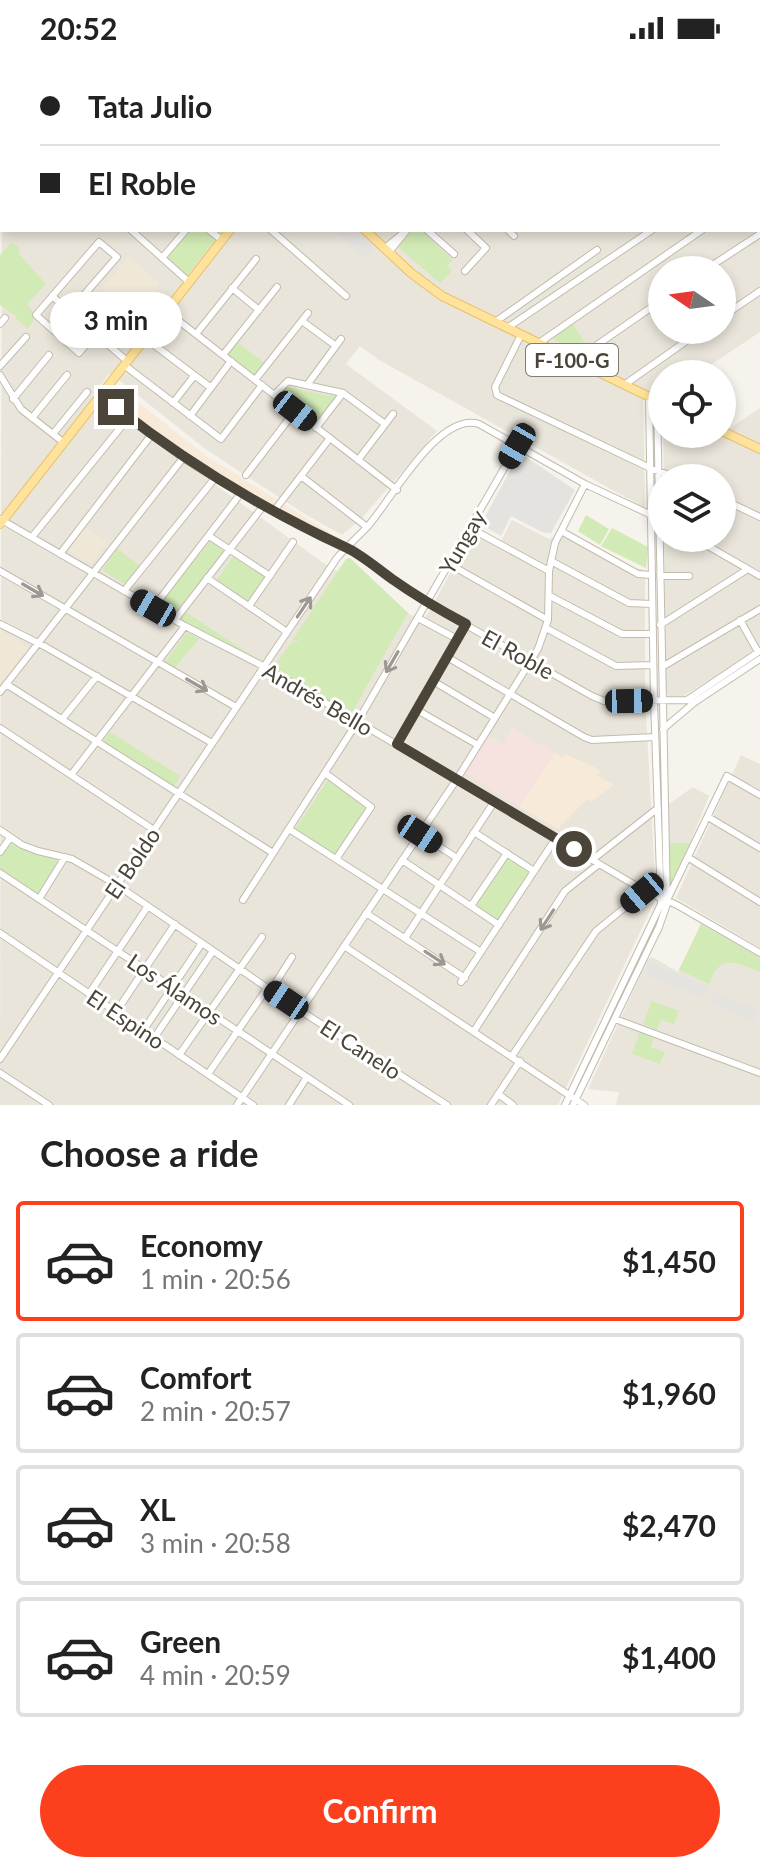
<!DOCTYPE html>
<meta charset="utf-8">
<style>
body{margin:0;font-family:Lato,sans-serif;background:#f6f6f6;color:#222;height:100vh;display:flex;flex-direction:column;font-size:30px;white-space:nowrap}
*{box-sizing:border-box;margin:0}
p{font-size:26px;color:#767676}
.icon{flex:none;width:44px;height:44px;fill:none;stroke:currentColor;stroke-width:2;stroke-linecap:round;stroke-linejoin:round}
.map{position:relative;height:1049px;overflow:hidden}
.panel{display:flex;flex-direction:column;background:#fff;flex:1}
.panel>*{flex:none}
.banner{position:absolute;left:0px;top:0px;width:760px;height:176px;box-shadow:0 4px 12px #0003;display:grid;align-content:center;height:176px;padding:0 40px;background:#fff}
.needle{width:52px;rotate:283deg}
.tools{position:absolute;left:648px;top:200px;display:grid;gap:16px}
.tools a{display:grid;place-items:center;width:88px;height:88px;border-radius:50%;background:#fff;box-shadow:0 4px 12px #0003;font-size:40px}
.end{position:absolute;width:36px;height:36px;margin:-18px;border:10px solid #4b4439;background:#fff;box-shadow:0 0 0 4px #fff}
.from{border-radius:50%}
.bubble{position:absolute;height:56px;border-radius:28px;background:#fff;box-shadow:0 4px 12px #0003;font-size:26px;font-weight:700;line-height:56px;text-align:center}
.car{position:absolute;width:24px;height:48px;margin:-24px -12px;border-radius:10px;box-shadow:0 0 6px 2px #0007;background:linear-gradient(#222 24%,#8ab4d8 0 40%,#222 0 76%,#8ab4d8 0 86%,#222 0)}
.banner b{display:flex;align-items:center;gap:28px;height:76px;font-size:30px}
.banner b+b{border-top:2px solid #e0e0e0}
.banner i{width:20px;height:20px;background:#222}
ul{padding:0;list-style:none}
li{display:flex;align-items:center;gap:24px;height:120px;margin:0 16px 12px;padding:0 24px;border:4px solid #e0e0e0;border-radius:8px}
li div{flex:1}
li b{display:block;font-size:30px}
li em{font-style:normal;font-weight:700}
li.selected{border-color:#fc3f1d}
li>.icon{width:72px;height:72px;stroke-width:1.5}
h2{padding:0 40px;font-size:36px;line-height:96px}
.primary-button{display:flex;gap:16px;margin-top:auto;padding:16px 40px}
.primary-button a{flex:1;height:92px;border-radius:48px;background:#fc3f1d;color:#fff;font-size:32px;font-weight:700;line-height:92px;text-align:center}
.status{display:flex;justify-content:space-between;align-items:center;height:56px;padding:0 40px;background:#fff;direction:ltr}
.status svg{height:22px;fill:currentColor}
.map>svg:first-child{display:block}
.residential{fill:#eae5da;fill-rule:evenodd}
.commercial{fill:#f7ead8}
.education{fill:#efe8d6}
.medical{fill:#f6e3e0}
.green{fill:#d2eab5}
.parking{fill:#e5e3e0}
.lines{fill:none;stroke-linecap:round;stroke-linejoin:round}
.minor-casing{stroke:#c2bbae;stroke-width:8}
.major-casing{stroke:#e6c16a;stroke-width:10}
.minor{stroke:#fff;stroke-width:6}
.major{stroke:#ffe39c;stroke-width:8}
.oneway{stroke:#9c9892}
.route{stroke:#4b4439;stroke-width:10}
.labels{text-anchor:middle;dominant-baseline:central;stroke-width:6;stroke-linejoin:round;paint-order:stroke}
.shield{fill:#fff;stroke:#817c74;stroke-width:2}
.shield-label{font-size:20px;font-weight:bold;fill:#4b4439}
.street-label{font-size:22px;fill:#4b4439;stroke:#fff}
</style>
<div class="status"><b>20:52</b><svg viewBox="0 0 49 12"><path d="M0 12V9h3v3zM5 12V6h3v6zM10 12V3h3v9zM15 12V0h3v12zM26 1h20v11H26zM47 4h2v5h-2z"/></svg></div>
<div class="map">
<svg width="760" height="1049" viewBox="0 0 760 1049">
<rect width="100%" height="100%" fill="#f6f3ec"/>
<!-- residential -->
<path class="residential" d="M34 0H416L418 2H33Z
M2 47V174H758V80L760 81V276L697 318H662V339L643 342 645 452 379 304 360 290 346 308 437 375 362 462 342 479 300 455 204 392 110 317 94 337 213 427 322 506 337 515 350 502 408 557 423 566 474 475 499 489 512 464 549 483 567 475 635 512 645 514V640L656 842 558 1049H0ZM662 214H722V274H662Z
M760 352V592L684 640H669L666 637 664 482H722V422H664L663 378H711L717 381Z
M741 699 760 708V892L676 842Z
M693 731 709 740 690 787H669V748Z
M701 868 760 902V1049H616L619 1036 588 1033 648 903 652 901 678 916Z"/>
<!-- commercial -->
<path class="commercial" d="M113 327 208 401 345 486 341 487 332 484 240 434 186 400 103 340Z
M555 697 562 701 565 698 594 711 601 715 597 719 614 729 591 746 587 743 558 773 519 751Z"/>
<!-- education -->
<path class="education" d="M129 200 160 228 151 239 161 248 144 269 102 233Z
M85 471 108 487 91 507 66 494Z
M0 574 30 592 0 631Z"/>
<!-- medical -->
<path class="medical" d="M512 671 555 697 519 751 465 717V714L487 680 504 688Z"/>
<!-- green -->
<path class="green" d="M188 174H206L216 183 187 219 165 201Z
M413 174H421L453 204 447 210 452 215 440 227 398 191Z
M11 187 19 191V198L46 228 27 248 36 260 28 273 15 262 16 260 0 249V199Z
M573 268 586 289 577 296 552 282Z
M237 286 265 307 254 322 226 300Z
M286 330 328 340H338L314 370 278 342Z
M586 459 609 473 600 489 578 475Z
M612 472 648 491 646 512 601 490Z
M210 485 224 495 174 558 160 549Z
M117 493 141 510 126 529 102 514Z
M233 500 267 520 249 547 216 526Z
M350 502 408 557 351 658 272 613 291 587 303 583 292 585 346 503Z
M186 556 257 603 255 606 180 564Z
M187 576 199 583 174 613 164 607Z
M110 676 180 720 173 732 102 687Z
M328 724 361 747 366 754 334 800 294 775Z
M10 787 57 803 58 808 37 838 0 814V801Z
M669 787H690L669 832Z
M507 800 530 815 497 866 473 850Z
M701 868 760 902V916C735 906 720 897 709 928L679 914Z
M652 945 679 955 674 968 661 964 657 974 643 968Z
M640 976 654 982 651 991 665 996 660 1008 632 998Z"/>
<!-- parking -->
<path class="parking" d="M340 174H354L375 192 365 202 337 178Z
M526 401 575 434 551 477H544L511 460 501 480 481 468 516 404Z
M650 907 708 930 703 942 645 919Z
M711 935 759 953 754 965 711 948 714 941 709 939Z"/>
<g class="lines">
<defs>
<path id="minor" d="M758 114 760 115
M758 135 760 134
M131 174 189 226
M209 174 222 184
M271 174 346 240
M427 174 454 198
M508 174 514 180
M385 192 402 178
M389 196 407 174
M162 202 186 174
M705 214 760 178
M465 215 486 192 467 174
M232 232 259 254
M52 240 127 305
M70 255 117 201 99 186 36 259 79 297 115 253
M166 255 397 434
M722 261 760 235
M302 265 336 290
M495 266 597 194
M0 268 5 262
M507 272 652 174
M196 278 256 203
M521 279 495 331 497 339 650 412 677 422
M145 282 210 331
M539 287 702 174
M223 299 277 231
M574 305 662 244
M124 309 221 383 262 329
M0 310 26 281
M0 319 21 353 63 386
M255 324 308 257
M307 329 341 283
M624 329 702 274
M100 339 183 402 215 422 323 482 346 491 427 547 592 640 604 645 687 644 695 646
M274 339 288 325 343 337 385 368
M13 343 49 299
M173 347 194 320
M190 360 231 305
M32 362 67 319
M316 372 343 337
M53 378 87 336
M358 404 393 358
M246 419 295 355
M301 420 367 471
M722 443 760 461
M274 455 330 382
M0 463 185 570 263 610 645 835 677 849 760 897
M470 472 549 515
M561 475 638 518 652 519
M209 480 270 520
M32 481 129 361
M694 482 760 520
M60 498 152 378
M551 505 629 547 652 548
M449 508 548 564
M0 515 236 651
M660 520H689
M207 522 287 576
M124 535 215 422
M550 540 622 578H653
M249 550 293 486
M153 552 241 437
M418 562 457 583
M175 564 264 449
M740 564 758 596
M0 568 44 590 212 687
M660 569 748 513
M546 572 616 610 653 609
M447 601 584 681 592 684 655 681
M662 611 760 553
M433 625 495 662
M6 628 273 797
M0 636 183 402
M687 644 760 595
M417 654 478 689
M63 662 97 620
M0 672 154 774
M663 673 695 646 760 603
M397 688 466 568
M325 717 371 751 336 803
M71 719 185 570
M708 761 760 792
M289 773 481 896
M0 774 22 789 38 795 72 803 117 829 301 955 447 1049
M474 776 534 815
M420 778 457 802
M0 796 10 782
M689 802 760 846
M402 804 499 869
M592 804 658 752
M0 817 349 1049
M39 843 65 801
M243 844 358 665 517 390
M667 844 727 720 760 739
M471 850 507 797
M366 857 465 922
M0 877 253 1049
M405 882 494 746
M344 890 584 1049
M461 926 556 782
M89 938 148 850
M116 956 175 868
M615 963 760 1017
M143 975 202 887
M474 975 565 835 599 808
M154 982 213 895
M179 999 262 881
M512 1000 596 875 645 835
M0 1003 337 502C347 490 358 481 368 470 391 444 439 355 479 368L585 428 662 464
M0 1017 49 1049
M208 1018 266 934H271L292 901
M498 1038 513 1049
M237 1049 457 723 538 593 548 564 549 515 555 487 585 428
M289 1049 307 1021
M491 1049 520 1005
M565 1049 661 848 654 644 649 341
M573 1049 659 871 667 848 657 345"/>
<path id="major" d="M181 0 183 2
M73 2 75 0
M0 95 2 93
M365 174 411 217 442 240 662 347
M722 375 760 393
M0 468 230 174"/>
</defs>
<!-- minor casing -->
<use href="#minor" class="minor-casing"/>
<!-- major casing -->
<use href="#major" class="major-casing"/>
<!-- minor -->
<use href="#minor" class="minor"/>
<!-- major -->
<use href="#major" class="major"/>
</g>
<!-- one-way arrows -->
<defs><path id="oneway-shaft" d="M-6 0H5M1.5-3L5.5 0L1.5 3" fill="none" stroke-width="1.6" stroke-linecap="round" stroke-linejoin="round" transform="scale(2)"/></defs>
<g class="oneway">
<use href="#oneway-shaft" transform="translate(33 534) rotate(30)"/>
<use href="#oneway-shaft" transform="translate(304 551) rotate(-56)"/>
<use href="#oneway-shaft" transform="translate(392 606) rotate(120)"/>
<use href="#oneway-shaft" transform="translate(197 629) rotate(30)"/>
<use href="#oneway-shaft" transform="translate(547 864) rotate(123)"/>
<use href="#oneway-shaft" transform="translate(435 902) rotate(33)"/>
</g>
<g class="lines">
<!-- route -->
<path class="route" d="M116 351C187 407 265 454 347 492 362 499 378 513 392 523 416 540 440 554 466 568L397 688 574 793"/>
</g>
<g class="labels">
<!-- shield labels -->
<rect class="shield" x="526" y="288" width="92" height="32" rx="6"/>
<g class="shield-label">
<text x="572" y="304">F-100-G</text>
</g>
<!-- street labels -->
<g class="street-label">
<text transform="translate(462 486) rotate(-60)">Yungay</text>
<text transform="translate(518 598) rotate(29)">El Roble</text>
<text transform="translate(318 643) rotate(30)">Andrés Bello</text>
<text transform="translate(132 807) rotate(-56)">El Boldo</text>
<text transform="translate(175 933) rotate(34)">Los Álamos</text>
<text transform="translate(126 963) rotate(34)">El Espino</text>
<text transform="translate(361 993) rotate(33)">El Canelo</text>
</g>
</g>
</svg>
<div class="tools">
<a><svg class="needle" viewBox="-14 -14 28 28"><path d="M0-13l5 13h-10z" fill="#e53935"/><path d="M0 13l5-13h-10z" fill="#767676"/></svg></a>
<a><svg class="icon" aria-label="locate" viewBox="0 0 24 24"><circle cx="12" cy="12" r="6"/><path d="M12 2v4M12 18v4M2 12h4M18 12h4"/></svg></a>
<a><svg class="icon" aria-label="layers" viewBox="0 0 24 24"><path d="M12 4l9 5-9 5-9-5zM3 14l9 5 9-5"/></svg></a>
</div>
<i class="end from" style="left:574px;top:793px"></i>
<i class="end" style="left:116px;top:351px"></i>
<div class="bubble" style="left:50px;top:236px;width:132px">3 min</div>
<i class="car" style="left:295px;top:355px;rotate:128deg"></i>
<i class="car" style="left:517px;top:390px;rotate:210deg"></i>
<i class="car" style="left:153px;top:552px;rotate:300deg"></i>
<i class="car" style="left:629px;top:645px;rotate:89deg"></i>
<i class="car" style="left:420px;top:778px;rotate:123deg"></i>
<i class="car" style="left:642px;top:837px;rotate:230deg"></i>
<i class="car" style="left:286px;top:944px;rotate:304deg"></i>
<div class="banner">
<b><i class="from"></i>Tata Julio</b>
<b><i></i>El Roble</b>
</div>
</div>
<section class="panel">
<h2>Choose a ride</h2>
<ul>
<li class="selected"><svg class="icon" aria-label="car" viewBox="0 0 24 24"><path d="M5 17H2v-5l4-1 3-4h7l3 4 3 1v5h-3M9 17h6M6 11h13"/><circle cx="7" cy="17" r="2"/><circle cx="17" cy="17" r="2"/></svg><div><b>Economy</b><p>1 min · 20:56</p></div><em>$1,450</em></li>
<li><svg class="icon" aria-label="car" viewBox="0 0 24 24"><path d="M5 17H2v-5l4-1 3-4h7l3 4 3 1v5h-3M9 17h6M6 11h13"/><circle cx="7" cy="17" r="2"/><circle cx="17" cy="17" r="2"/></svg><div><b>Comfort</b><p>2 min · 20:57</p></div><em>$1,960</em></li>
<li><svg class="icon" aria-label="car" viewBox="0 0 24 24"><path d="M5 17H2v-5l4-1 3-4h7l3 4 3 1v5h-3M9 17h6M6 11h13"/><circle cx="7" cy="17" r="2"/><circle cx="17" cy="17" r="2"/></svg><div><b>XL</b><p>3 min · 20:58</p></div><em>$2,470</em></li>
<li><svg class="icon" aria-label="car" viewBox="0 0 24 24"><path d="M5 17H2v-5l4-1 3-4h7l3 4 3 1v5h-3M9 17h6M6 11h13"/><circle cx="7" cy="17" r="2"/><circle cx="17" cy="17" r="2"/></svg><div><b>Green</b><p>4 min · 20:59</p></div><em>$1,400</em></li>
</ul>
<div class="primary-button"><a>Confirm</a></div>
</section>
